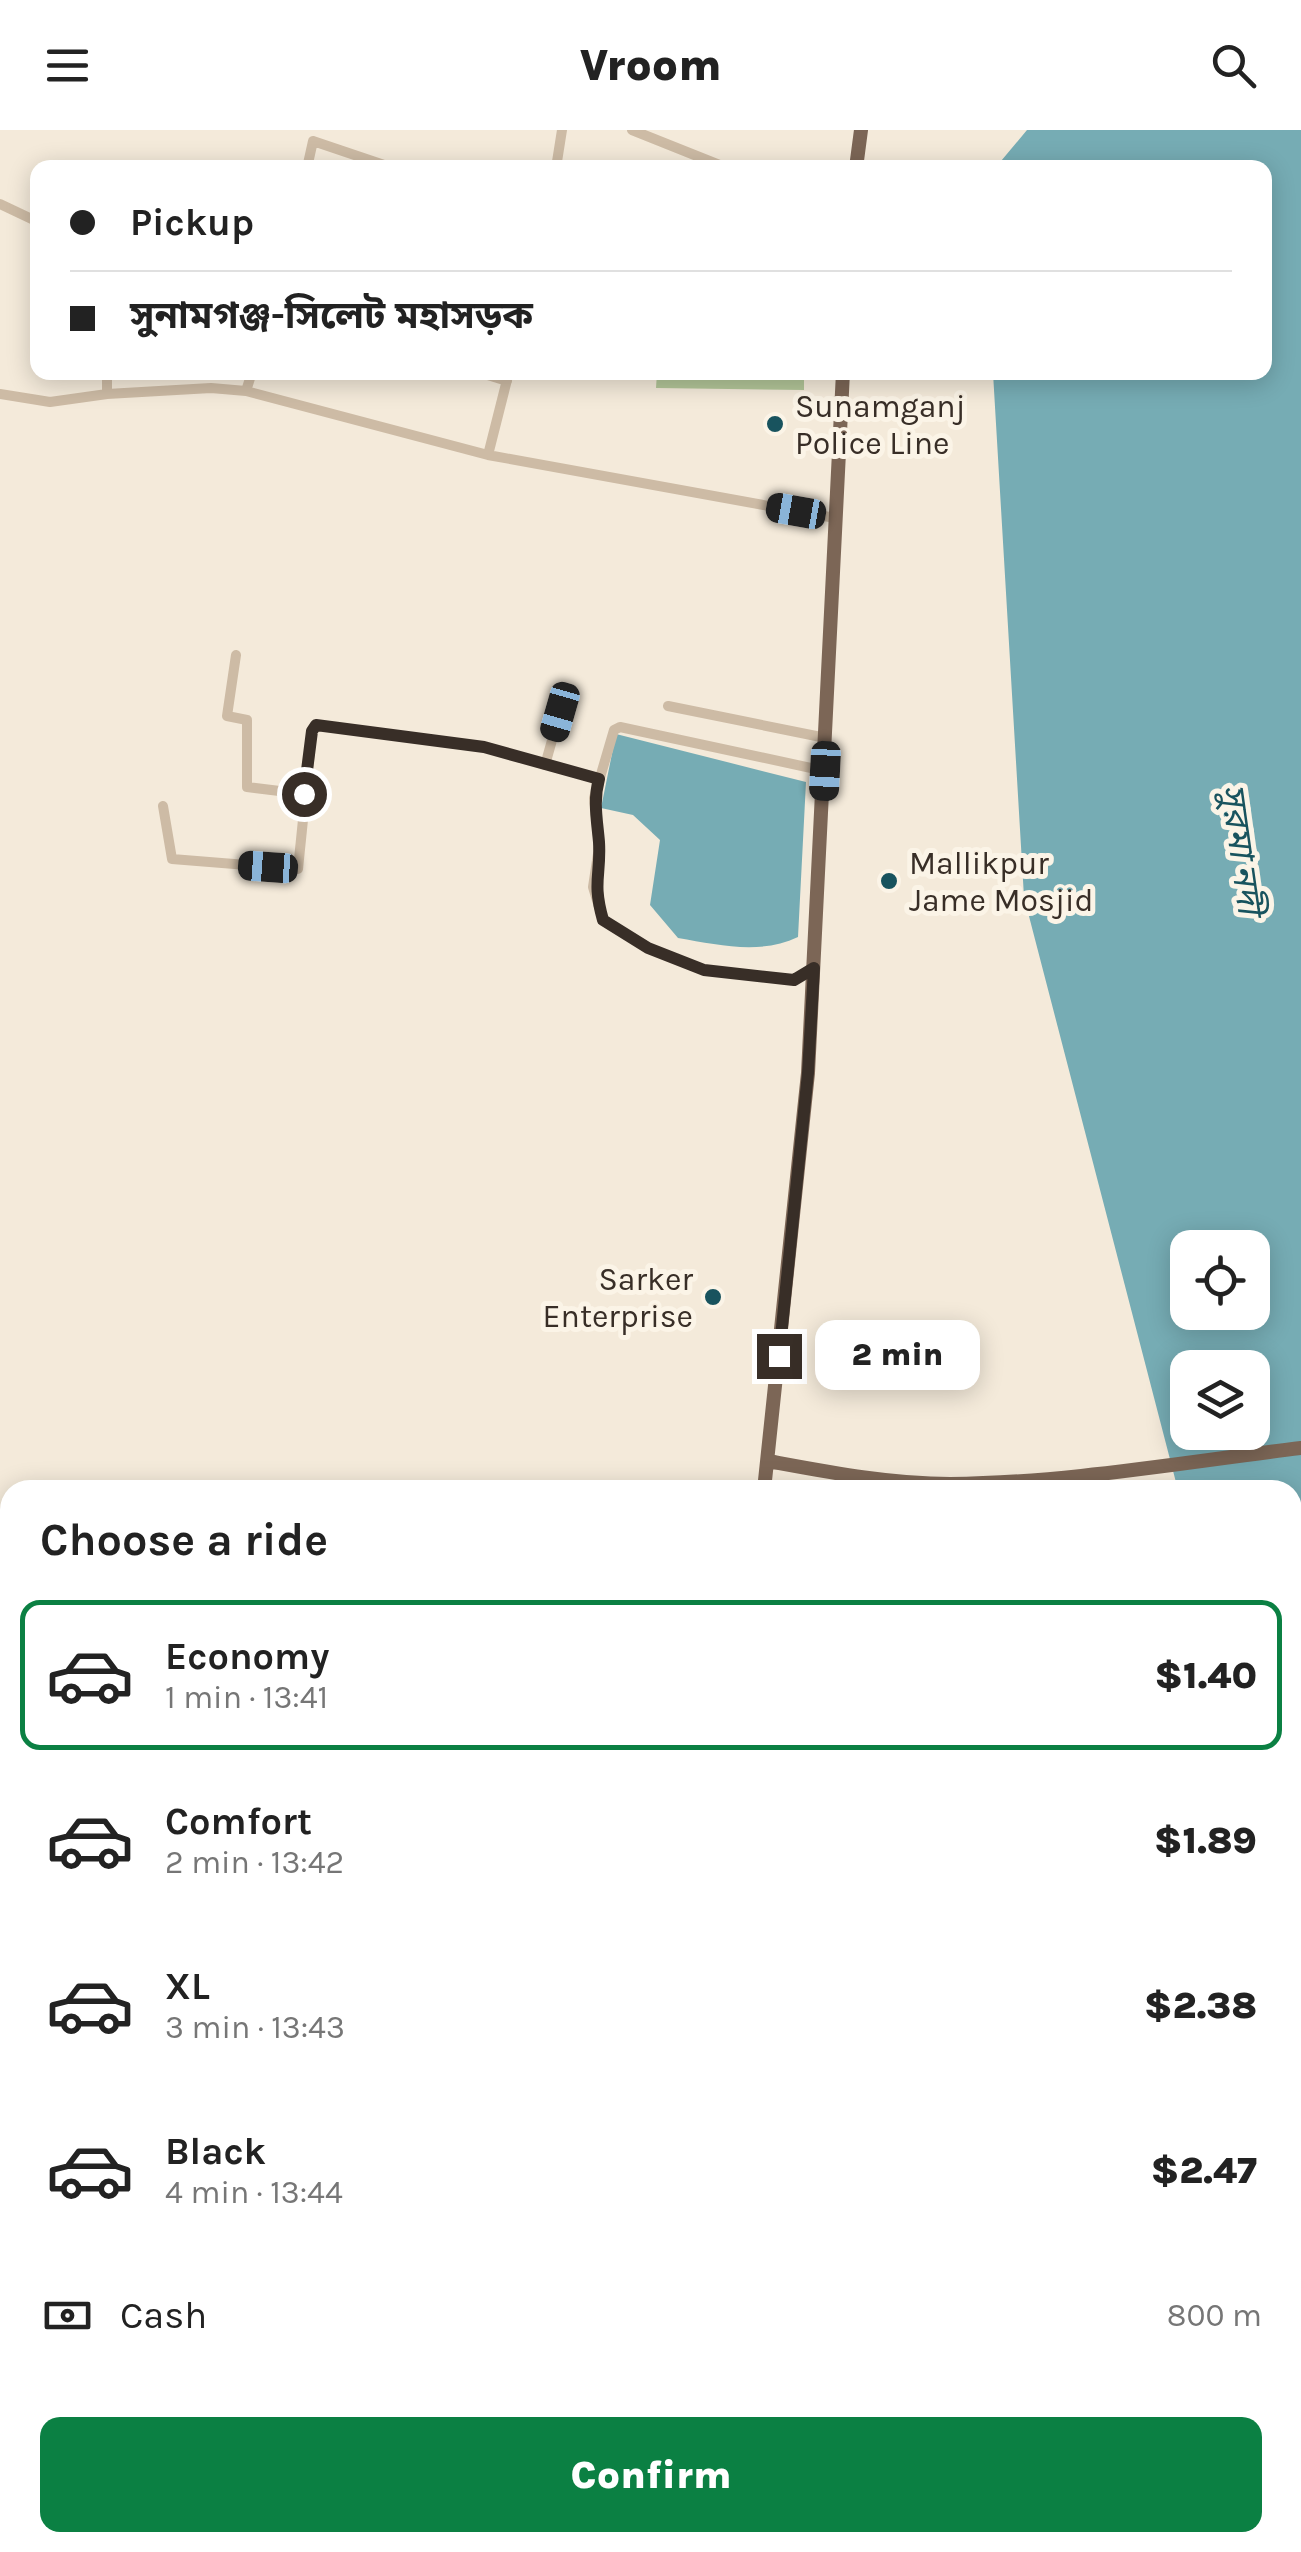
<!DOCTYPE html>
<meta charset="utf-8">
<style>
body{margin:0;font-family:Karla,"Noto Sans Bengali",sans-serif;background:#f2f2f2;color:#222;height:100vh;display:flex;flex-direction:column;font-size:38px;white-space:nowrap}
*{box-sizing:border-box;margin:0}
p{font-size:32px;color:#767676}
.icon{flex:none;width:55px;height:55px;fill:none;stroke:currentColor;stroke-width:2;stroke-linecap:round;stroke-linejoin:round}
.map{position:relative;flex:1;overflow:hidden}
.drawer{position:absolute;left:0px;top:1350px;width:1302px;height:1072px;display:flex;flex-direction:column;background:#fff;border-radius:30px 30px 0 0;box-shadow:0 5px 25px #0003}
.drawer>*{flex:none}
.top-card{position:absolute;left:30px;top:30px;width:1242px;height:220px;border-radius:20px;box-shadow:0 5px 25px #0003;display:grid;align-content:center;height:220px;padding:0 40px;background:#fff}
.tools{position:absolute;left:1170px;top:1100px;display:grid;gap:20px}
.tools a{display:grid;place-items:center;width:100px;height:100px;border-radius:20px;background:#fff;box-shadow:0 5px 25px #0003;font-size:50px}
.end{position:absolute;width:45px;height:45px;margin:-22px;border:12px solid #382e27;background:#fff;box-shadow:0 0 0 5px #fff}
.from{border-radius:50%}
.bubble{position:absolute;height:70px;border-radius:20px;background:#fff;box-shadow:0 5px 25px #0003;font-size:32px;font-weight:800;line-height:70px;text-align:center}
.car{position:absolute;width:30px;height:60px;margin:-30px -15px;border-radius:12px;box-shadow:0 0 8px 2px #0007;background:linear-gradient(#222 24%,#8ab4d8 0 40%,#222 0 76%,#8ab4d8 0 86%,#222 0)}
.top-card b{display:flex;align-items:center;gap:35px;height:95px;font-size:38px}
.top-card b+b{border-top:2px solid #e0e0e0}
.top-card i{width:25px;height:25px;background:#222}
ul{padding:0;list-style:none}
li{display:flex;align-items:center;gap:30px;height:150px;margin:0 20px 15px;padding:0 20px;border:5px solid transparent;border-radius:20px}
li div{flex:1}
li b{display:block;font-size:38px}
li em{font-style:normal;font-weight:800}
li.active{border-color:#0b8043}
li>.icon{width:90px;height:90px;stroke-width:1.5}
h2{padding:0 40px;font-size:45px;line-height:120px}
.pay{display:flex;align-items:center;gap:25px;height:110px;padding:0 40px;font-size:38px}
.pay p{margin-inline-start:auto}
.action{display:flex;gap:20px;margin-top:auto;padding:20px 40px}
.action a{flex:1;height:115px;border-radius:20px;background:#0b8043;color:#fff;font-size:40px;font-weight:800;line-height:115px;text-align:center}
header{display:flex;justify-content:space-between;align-items:center;height:130px;padding:0 40px;background:#fff;font-size:45px;font-weight:800}
.map>svg:first-child{display:block}
.green{fill:#b2c598}
.water{fill:#76acb4;fill-rule:evenodd}
.lines{fill:none;stroke-linecap:round;stroke-linejoin:round}
.minor{stroke:#cdbba5;stroke-width:10}
.major{stroke:#7c6656;stroke-width:14}
.route{stroke:#382e27;stroke-width:12}
.poi-dot{fill:#18535e;stroke:#fbf4e7;stroke-width:4}
.labels{text-anchor:middle;dominant-baseline:central;stroke-width:10;stroke-linejoin:round;paint-order:stroke}
.poi-label{font-size:32px;fill:#382e27;stroke:#fbf4e7;text-anchor:start}
.water-label{font-size:35px;font-style:italic;fill:#18535e;stroke:#fbf4e7}
</style>
<header><svg class="icon" aria-label="menu" viewBox="0 0 24 24"><path d="M4 6h16M4 12h16M4 18h16"/></svg>Vroom<svg class="icon" aria-label="search" viewBox="0 0 24 24"><circle cx="10" cy="10" r="6"/><path d="M15 15l6 6"/></svg></header>
<div class="map">
<svg width="1301" height="2422" viewBox="0 0 1301 2422">
<rect width="100%" height="100%" fill="#f4eada"/>
<!-- green -->
<path class="green" d="M657 243H804V260L656 258Z"/>
<!-- water -->
<path class="water" d="M1027 0H1301V1818L1292 1787V1360H1178L1024 767 993 243 1265 242V38L996 37ZM1188 1118H1252V1182H1188ZM1188 1238H1252V1302H1188Z
M616 604 806 652 798 807C760 825 719 815 678 808L650 775 660 710 633 685 601 678Z"/>
<g class="lines">
<!-- minor -->
<path class="minor" d="M632 0 727 38
M307 38 313 11 393 38
M556 38 562 0
M0 74 38 92
M252 242 246 261 488 325 835 388
M478 242 507 251
M0 264 50 272 107 264 211 258 246 261
M107 264V242
M488 325 509 242
M236 525 227 586 247 590V657L304 664
M668 576 826 608
M545 635 560 582
M163 676 172 729 298 739 312 601 316 595 484 617 599 649
M814 837 794 850 704 840 648 818 603 790 593 757 599 717 594 668 614 600 620 597 825 641
M0 1644 10 1645
M1292 1845 1301 1873
M1292 2351 1301 2350
M979 2412 984 2422"/>
<!-- major -->
<path class="major" d="M856 38 861 0
M768 1331C828 1342 889 1354 950 1354 1067 1353 1185 1332 1301 1318
M764 1360 808 943 843 242
M403 2422 408 2412"/>
</g>
<g class="lines">
<!-- route -->
<path class="route" d="M304 664 312 601 316 595 484 617 599 649C593 671 597 689 599 712 601 746 592 751 603 790L648 818 704 840 794 850 814 838 808 943 779 1226"/>
</g>
<!-- markers -->
<g class="poi-dot">
<circle cx="775" cy="294" r="10"/>
<circle cx="889" cy="751" r="10"/>
<circle cx="713" cy="1167" r="10"/>
</g>
<g class="labels">
<!-- poi labels -->
<g class="poi-label">
<text x="795" y="276">Sunamganj<tspan x="795" dy="37">Police Line</tspan></text>
<text x="909" y="733">Mallikpur<tspan x="909" dy="37">Jame Mosjid</tspan></text>
<text x="693" y="1149" text-anchor="end">Sarker<tspan x="693" dy="37">Enterprise</tspan></text>
</g>
<!-- water labels -->
<g class="water-label">
<text transform="translate(1241 719) rotate(82)">সুরমা নদী</text>
</g>
</g>
</svg>
<div class="tools">
<a><svg class="icon" aria-label="locate" viewBox="0 0 24 24"><circle cx="12" cy="12" r="6"/><path d="M12 2v4M12 18v4M2 12h4M18 12h4"/></svg></a>
<a><svg class="icon" aria-label="layers" viewBox="0 0 24 24"><path d="M12 4l9 5-9 5-9-5zM3 14l9 5 9-5"/></svg></a>
</div>
<i class="end from" style="left:304px;top:664px"></i>
<i class="end" style="left:779px;top:1226px"></i>
<div class="bubble" style="left:815px;top:1190px;width:165px">2 min</div>
<i class="car" style="left:796px;top:381px;rotate:280deg"></i>
<i class="car" style="left:560px;top:582px;rotate:196deg"></i>
<i class="car" style="left:825px;top:641px;rotate:183deg"></i>
<i class="car" style="left:268px;top:737px;rotate:274deg"></i>
<div class="top-card">
<b><i class="from"></i>Pickup</b>
<b><i></i>সুনামগঞ্জ-সিলেট মহাসড়ক</b>
</div>
<section class="drawer">
<h2>Choose a ride</h2>
<ul>
<li class="active"><svg class="icon" aria-label="car" viewBox="0 0 24 24"><path d="M5 17H2v-5l4-1 3-4h7l3 4 3 1v5h-3M9 17h6M6 11h13"/><circle cx="7" cy="17" r="2"/><circle cx="17" cy="17" r="2"/></svg><div><b>Economy</b><p>1 min · 13:41</p></div><em>$1.40</em></li>
<li><svg class="icon" aria-label="car" viewBox="0 0 24 24"><path d="M5 17H2v-5l4-1 3-4h7l3 4 3 1v5h-3M9 17h6M6 11h13"/><circle cx="7" cy="17" r="2"/><circle cx="17" cy="17" r="2"/></svg><div><b>Comfort</b><p>2 min · 13:42</p></div><em>$1.89</em></li>
<li><svg class="icon" aria-label="car" viewBox="0 0 24 24"><path d="M5 17H2v-5l4-1 3-4h7l3 4 3 1v5h-3M9 17h6M6 11h13"/><circle cx="7" cy="17" r="2"/><circle cx="17" cy="17" r="2"/></svg><div><b>XL</b><p>3 min · 13:43</p></div><em>$2.38</em></li>
<li><svg class="icon" aria-label="car" viewBox="0 0 24 24"><path d="M5 17H2v-5l4-1 3-4h7l3 4 3 1v5h-3M9 17h6M6 11h13"/><circle cx="7" cy="17" r="2"/><circle cx="17" cy="17" r="2"/></svg><div><b>Black</b><p>4 min · 13:44</p></div><em>$2.47</em></li>
</ul>
<div class="pay"><svg class="icon" aria-label="cash" viewBox="0 0 24 24"><path d="M3 7h18v10H3z"/><circle cx="12" cy="12" r="2"/></svg>Cash<p>800 m</p></div>
<div class="action"><a>Confirm</a></div>
</section>
</div>
